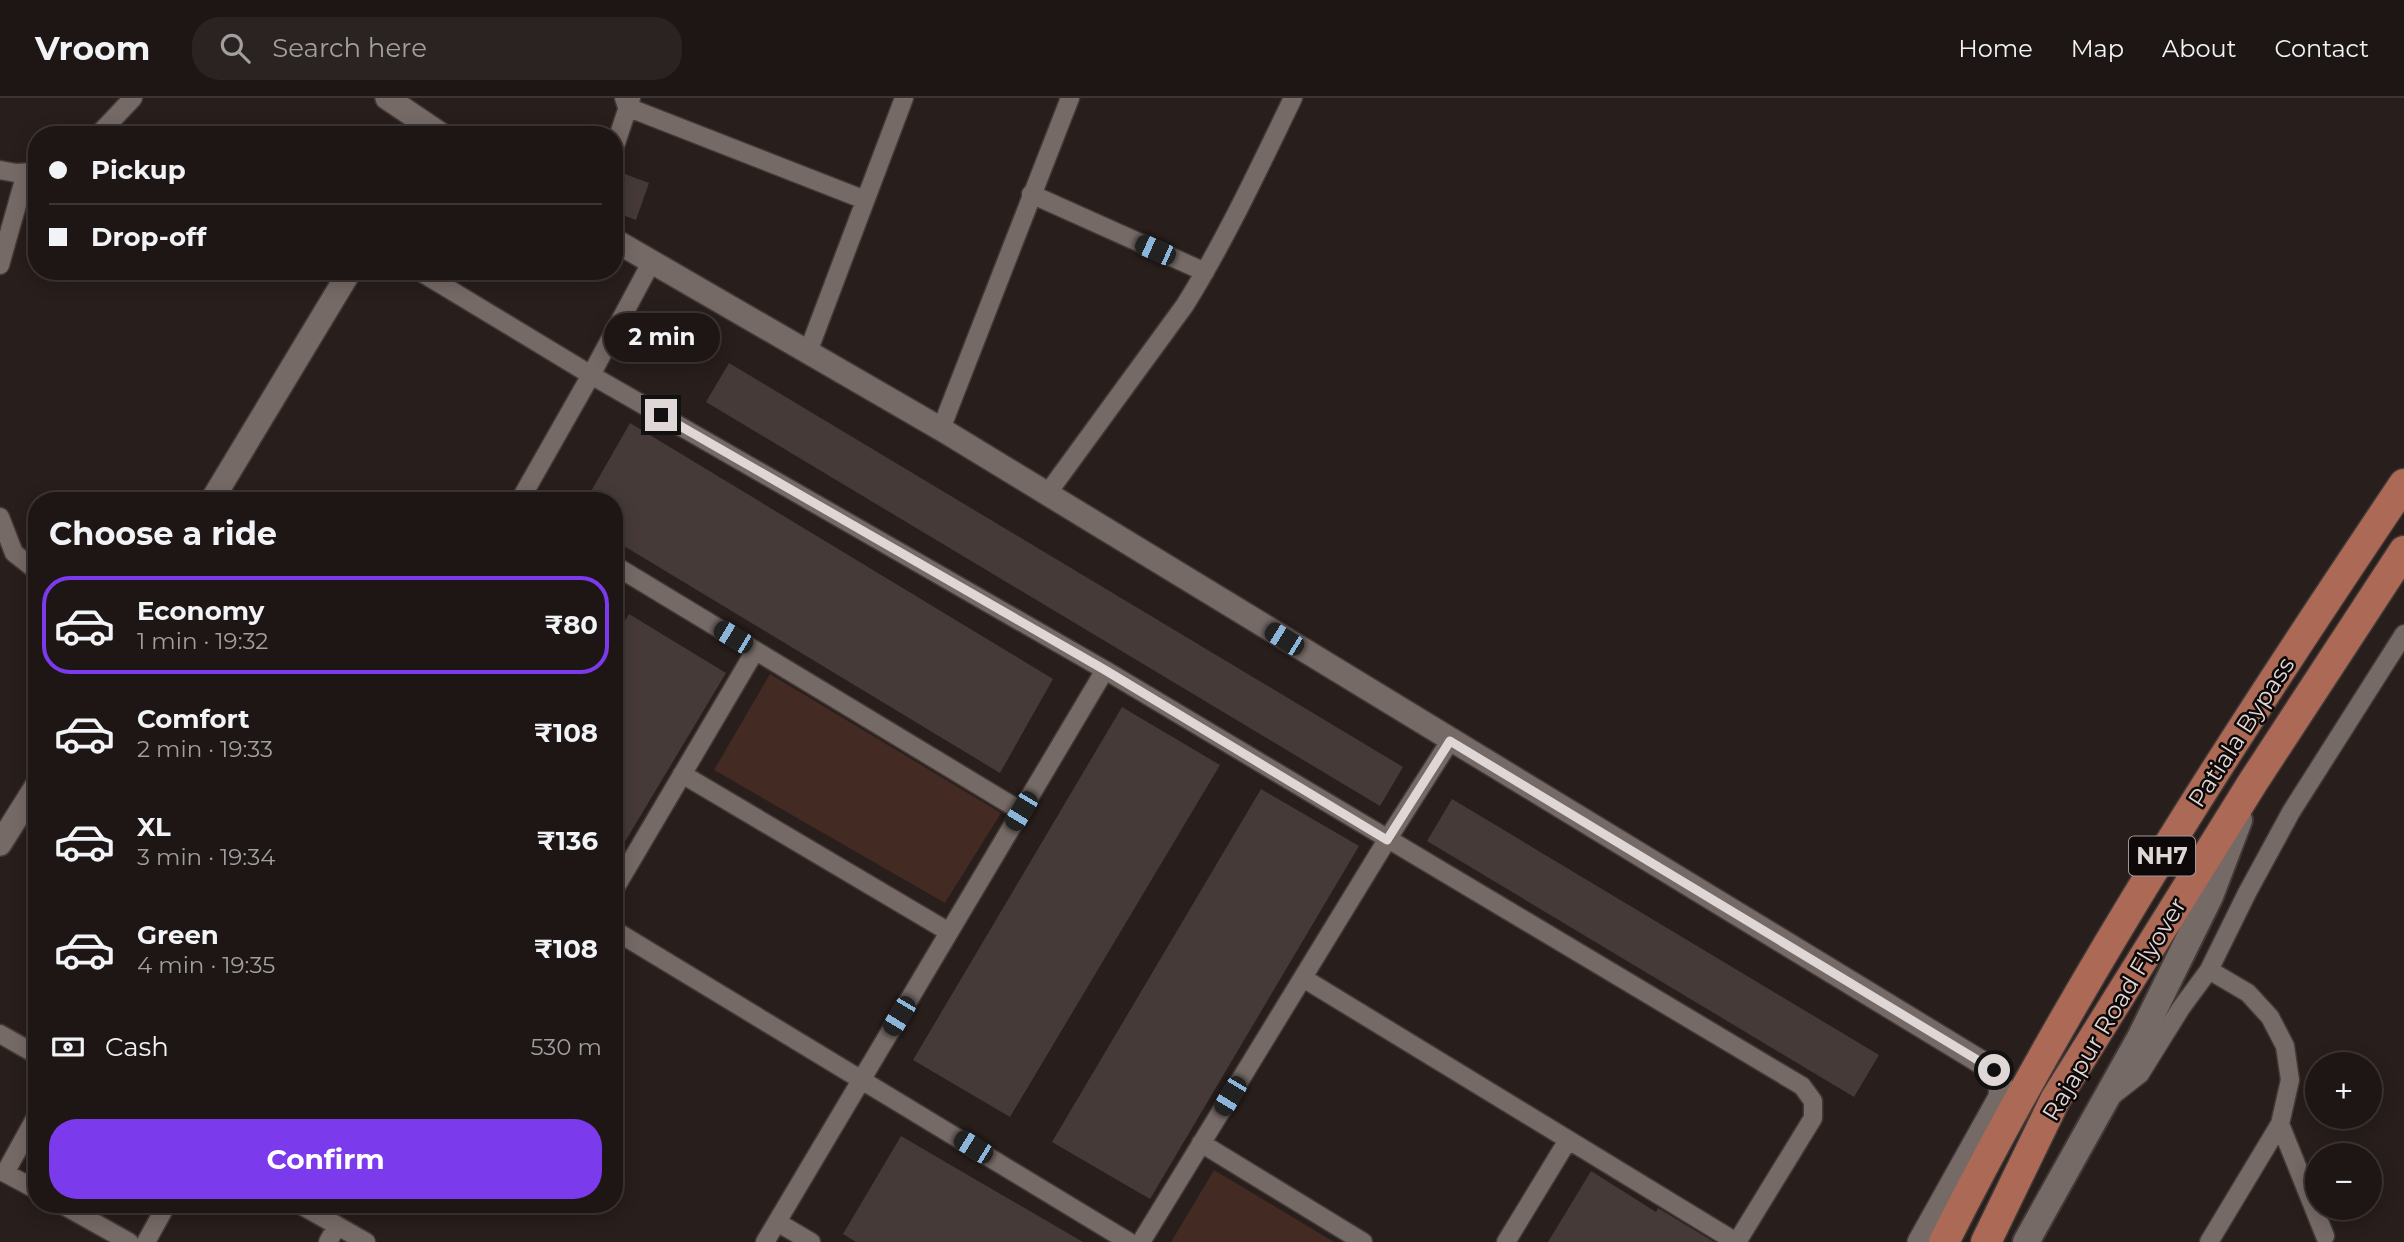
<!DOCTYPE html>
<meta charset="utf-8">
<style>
body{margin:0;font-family:Montserrat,sans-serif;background:#2b2322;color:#f1f3f6;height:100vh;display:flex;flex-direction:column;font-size:26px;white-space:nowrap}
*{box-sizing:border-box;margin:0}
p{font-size:23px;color:#a19fa0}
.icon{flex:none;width:38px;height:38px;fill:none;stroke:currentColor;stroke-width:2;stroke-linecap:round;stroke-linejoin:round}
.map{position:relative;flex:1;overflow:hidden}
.side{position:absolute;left:28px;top:394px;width:595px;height:721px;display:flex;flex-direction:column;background:#1e1614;border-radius:28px;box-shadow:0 4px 18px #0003,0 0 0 2px #3c3534}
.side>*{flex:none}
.hud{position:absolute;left:28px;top:28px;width:595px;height:154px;border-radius:28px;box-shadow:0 4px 18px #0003,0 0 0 2px #3c3534;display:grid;align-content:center;height:154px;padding:0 21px;background:#1e1614}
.controls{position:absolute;left:2305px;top:954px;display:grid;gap:14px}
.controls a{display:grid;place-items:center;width:77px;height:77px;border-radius:50%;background:#1e1614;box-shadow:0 4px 18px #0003,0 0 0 2px #3c3534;font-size:35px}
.end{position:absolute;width:32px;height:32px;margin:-16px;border:9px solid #ded7d5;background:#111;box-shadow:0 0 0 4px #111}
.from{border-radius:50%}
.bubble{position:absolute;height:49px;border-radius:24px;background:#1e1614;box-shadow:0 4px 18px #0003,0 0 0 2px #3c3534;font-size:23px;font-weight:700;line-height:49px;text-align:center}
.car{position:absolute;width:21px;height:42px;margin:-21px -10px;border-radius:9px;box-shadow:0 0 5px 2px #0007;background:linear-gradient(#222 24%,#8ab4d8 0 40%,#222 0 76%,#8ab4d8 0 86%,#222 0)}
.hud b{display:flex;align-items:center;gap:24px;height:66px;font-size:26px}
.hud b+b{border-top:2px solid #3c3534}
.hud i{width:18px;height:18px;background:#f1f3f6}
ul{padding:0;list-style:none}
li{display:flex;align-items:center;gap:21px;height:98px;margin:0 14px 10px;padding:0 7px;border:4px solid transparent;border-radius:28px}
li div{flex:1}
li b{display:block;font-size:26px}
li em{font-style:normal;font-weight:700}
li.active{border-color:#7c3aed}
li>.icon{width:63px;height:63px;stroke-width:1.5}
h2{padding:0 21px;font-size:32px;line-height:84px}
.pay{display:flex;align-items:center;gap:18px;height:77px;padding:0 21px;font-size:26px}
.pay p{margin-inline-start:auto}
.button{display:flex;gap:14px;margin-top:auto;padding:14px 21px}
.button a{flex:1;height:80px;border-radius:28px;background:#7c3aed;color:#fff;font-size:28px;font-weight:700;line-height:80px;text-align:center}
header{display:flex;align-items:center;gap:42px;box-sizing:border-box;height:98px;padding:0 35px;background:#1e1614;border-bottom:2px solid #3c3534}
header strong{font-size:33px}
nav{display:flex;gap:38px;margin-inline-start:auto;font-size:24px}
.search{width:490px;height:63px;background:#2b2322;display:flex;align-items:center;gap:18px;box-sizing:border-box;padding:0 24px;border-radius:28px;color:#a19fa0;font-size:26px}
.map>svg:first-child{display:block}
.green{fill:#432a23}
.building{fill:#453a37}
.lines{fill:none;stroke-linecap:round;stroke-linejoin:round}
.minor-casing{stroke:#423a38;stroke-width:21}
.tertiary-casing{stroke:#423a38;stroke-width:26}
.secondary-casing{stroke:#423a38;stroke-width:30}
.trunk-casing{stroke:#423a38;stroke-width:33}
.minor{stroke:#766a66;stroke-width:18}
.tertiary{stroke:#766a66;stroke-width:23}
.secondary{stroke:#766a66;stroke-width:26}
.trunk{stroke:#ac6956;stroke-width:30}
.route{stroke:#ded7d5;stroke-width:9}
.labels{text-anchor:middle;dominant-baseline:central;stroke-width:5;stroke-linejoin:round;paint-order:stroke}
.shield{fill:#0e0908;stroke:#a09998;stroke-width:2}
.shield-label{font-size:23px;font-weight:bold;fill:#ded7d5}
.street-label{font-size:24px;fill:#ded7d5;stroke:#0e0908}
</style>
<header>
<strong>Vroom</strong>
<div class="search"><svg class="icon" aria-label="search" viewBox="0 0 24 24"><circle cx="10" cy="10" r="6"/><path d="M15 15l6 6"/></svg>Search here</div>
<nav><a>Home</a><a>Map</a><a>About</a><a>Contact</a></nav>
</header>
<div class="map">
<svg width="2404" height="1144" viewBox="0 0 2404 1144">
<rect width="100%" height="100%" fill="#281e1b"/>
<!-- green -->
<path class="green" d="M770 576 1001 715 945 805 714 672Z
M1214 1072 1334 1144H1171Z"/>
<!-- building -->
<path class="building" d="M622 75 649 85 636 122 614 114V97Z
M729 265 1403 669 1380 708 706 304Z
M630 325 1053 581 1000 675 614 442V402H586Z
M629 516 726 575 614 762V540Z
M1122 609 1220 667 1010 1019 913 962Z
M1261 691 1359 748 1150 1101 1052 1044Z
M1452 701 1879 957 1854 999 1427 743Z
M901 1038 954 1069 1083 1144H856L843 1136Z
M1591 1073 1656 1114 1658 1110 1714 1144H1548Z"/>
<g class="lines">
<defs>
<path id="minor" d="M624 0 627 9 865 102
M98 37 133 0
M614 51 631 0
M0 72 16 75 37 74
M1031 96 1205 174
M0 167 26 75
M419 173 591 277 652 163
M808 254 904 0
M941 331 1070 0
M1047 396 1185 207C1226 141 1259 70 1293 0
M520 402 591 277 1105 572 765 1144
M0 419 14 455 37 473
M614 467 1021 713
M1105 572 1802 988 1813 1003V1020L1737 1144
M682 676 949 834
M614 792 755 553
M614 832 1129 1144
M2209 872 2248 895 2270 919 2285 948 2290 982 2280 1026 2325 1138
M1303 880 1736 1144
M0 936 37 957
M2112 998 2140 976 2181 910 2209 872 2247 795 2291 714 2404 536
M37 1017 5 1075 37 1092
M1201 1045 1363 1144
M61 1106 129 1144
M299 1106 366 1144
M777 1124 811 1144
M146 1144 167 1106
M328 1144 337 1128
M1141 1144 1387 742 1450 643
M1506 1144 1568 1042
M2209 1144 2280 1026"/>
<path id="tertiary" d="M387 0 442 37
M614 142 941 331 1994 972 2001 986 2000 999 1919 1144
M212 402 350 173
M0 746 37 687"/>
<path id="secondary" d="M2026 1144 2141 938 2210 798 2239 722"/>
<path id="trunk" d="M1944 1144C2077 880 2239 631 2404 386
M1986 1144 2055 1002 2253 684 2404 453"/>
</defs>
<!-- minor casing -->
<use href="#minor" class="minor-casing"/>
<!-- tertiary casing -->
<use href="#tertiary" class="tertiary-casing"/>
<!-- secondary casing -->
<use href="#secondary" class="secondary-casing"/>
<!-- trunk casing -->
<use href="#trunk" class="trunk-casing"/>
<!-- minor -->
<use href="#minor" class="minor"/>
<!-- tertiary -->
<use href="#tertiary" class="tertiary"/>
<!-- secondary -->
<use href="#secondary" class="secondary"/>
<!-- trunk -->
<use href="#trunk" class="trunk"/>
</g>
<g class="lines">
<!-- route -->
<path class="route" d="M661 317 1105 572 1387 742 1450 643 1994 972"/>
</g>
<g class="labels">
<!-- shield labels -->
<rect class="shield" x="2129" y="738.5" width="66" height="39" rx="5"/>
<g class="shield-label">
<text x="2162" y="758">NH7</text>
</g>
<!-- street labels -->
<g class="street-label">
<text transform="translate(2241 634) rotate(-57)">Patiala Bypass</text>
<text transform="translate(2114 911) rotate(-59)">Rajapur Road Flyover</text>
</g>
</g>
</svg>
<div class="controls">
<a>+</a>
<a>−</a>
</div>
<i class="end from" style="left:1994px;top:972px"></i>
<i class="end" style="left:661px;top:317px"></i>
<div class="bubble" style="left:604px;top:215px;width:116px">2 min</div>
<i class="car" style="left:1155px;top:152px;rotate:294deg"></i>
<i class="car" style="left:733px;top:539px;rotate:301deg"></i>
<i class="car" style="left:1284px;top:541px;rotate:302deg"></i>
<i class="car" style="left:1021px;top:713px;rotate:211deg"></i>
<i class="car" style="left:899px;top:918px;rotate:211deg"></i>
<i class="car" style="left:1230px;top:998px;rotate:211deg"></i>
<i class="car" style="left:973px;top:1049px;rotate:302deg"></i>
<div class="hud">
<b><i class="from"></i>Pickup</b>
<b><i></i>Drop-off</b>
</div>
<section class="side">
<h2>Choose a ride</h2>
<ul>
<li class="active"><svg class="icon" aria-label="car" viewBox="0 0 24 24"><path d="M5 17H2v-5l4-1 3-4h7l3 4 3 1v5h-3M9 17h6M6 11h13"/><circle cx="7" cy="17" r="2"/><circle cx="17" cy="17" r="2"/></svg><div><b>Economy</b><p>1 min · 19:32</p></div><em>₹80</em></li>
<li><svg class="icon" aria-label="car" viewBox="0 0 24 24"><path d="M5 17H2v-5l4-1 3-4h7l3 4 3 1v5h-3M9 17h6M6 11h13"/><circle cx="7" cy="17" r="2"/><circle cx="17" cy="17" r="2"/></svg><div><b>Comfort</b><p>2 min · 19:33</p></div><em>₹108</em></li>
<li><svg class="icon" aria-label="car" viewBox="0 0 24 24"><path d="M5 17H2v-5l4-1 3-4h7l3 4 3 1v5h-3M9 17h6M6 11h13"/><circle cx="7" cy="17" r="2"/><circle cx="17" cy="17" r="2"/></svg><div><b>XL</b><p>3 min · 19:34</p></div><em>₹136</em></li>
<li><svg class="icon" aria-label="car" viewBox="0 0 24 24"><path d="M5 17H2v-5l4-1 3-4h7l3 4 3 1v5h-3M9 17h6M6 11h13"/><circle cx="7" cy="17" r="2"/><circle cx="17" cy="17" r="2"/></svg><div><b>Green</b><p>4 min · 19:35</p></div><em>₹108</em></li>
</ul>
<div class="pay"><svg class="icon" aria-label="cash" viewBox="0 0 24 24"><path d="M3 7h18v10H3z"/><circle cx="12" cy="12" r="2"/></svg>Cash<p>530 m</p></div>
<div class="button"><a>Confirm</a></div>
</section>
</div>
